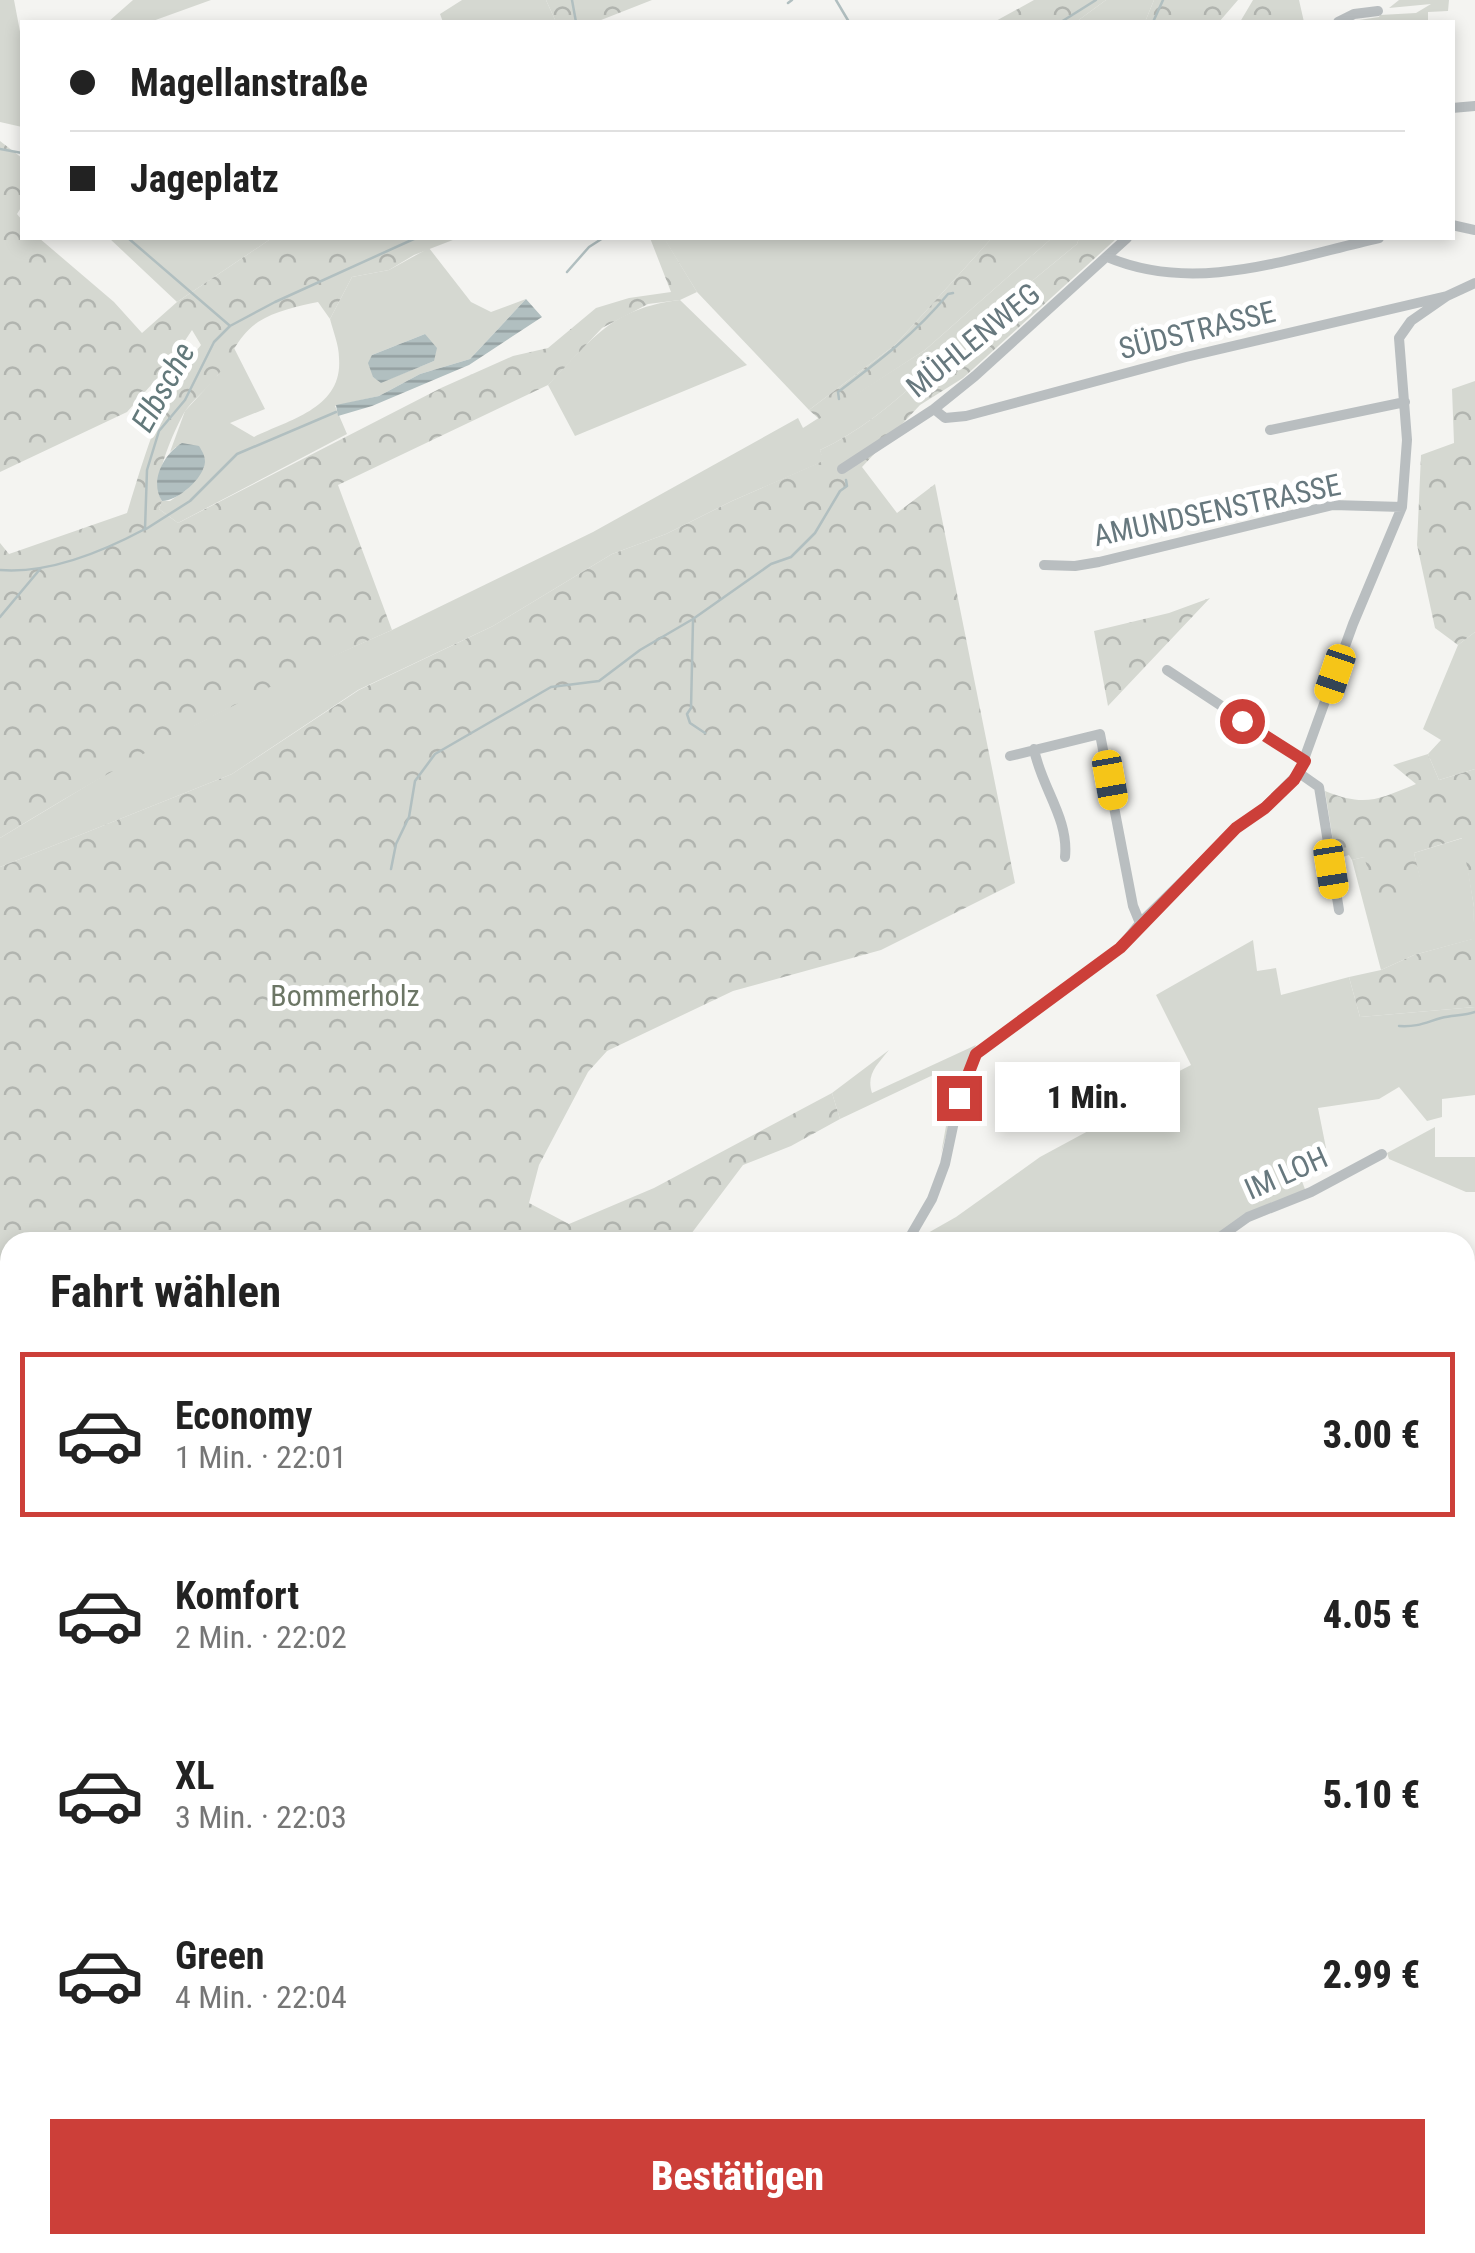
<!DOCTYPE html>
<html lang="de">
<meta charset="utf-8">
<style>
body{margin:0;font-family:"Roboto Condensed",sans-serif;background:#f2f2f2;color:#222;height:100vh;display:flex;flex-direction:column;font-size:38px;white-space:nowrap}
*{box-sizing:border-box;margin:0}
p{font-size:32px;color:#767676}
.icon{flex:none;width:55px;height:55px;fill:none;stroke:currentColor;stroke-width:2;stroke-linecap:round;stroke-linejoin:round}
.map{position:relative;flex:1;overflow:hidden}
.details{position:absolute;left:0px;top:1232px;width:1475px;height:1022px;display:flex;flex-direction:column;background:#fff;border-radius:30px 30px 0 0;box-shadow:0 5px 15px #0003}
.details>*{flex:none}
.hud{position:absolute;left:20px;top:20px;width:1435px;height:220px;border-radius:0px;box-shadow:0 5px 15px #0003;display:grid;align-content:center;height:220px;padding:0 50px;background:#fff}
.end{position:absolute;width:45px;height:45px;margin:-22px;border:12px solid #cc3f39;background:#fff;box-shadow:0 0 0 5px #fff}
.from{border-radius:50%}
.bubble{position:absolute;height:70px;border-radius:0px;background:#fff;box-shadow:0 5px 15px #0003;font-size:32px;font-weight:800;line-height:70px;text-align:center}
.car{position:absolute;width:30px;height:60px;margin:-30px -15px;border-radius:12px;box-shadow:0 0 8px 2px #0007;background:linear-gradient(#f5c518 24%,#345 0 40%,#f5c518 0 76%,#345 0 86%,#f5c518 0)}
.hud b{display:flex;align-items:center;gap:35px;height:95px;font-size:38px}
.hud b+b{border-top:2px solid #e0e0e0}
.hud i{width:25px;height:25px;background:#222}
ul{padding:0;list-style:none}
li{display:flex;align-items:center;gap:30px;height:165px;margin:0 20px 15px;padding:0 30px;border:5px solid transparent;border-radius:0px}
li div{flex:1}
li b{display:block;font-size:38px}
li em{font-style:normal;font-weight:800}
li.current{border-color:#cc3f39}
li>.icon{width:90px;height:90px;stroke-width:1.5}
h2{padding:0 50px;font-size:45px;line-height:120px}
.primary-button{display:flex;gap:20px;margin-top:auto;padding:20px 50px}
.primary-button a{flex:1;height:115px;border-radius:0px;background:#cc3f39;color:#fff;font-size:40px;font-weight:800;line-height:115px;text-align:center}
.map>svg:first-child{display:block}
.green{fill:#d5d8d1;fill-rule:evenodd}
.forest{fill:url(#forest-crowns)}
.water{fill:url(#water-rules)}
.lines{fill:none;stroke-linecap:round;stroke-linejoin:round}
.stream{stroke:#b1bfc0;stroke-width:2.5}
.secondary-casing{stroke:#acb2b5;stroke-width:19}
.minor{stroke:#b9bec0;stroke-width:10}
.secondary{stroke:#fff;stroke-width:14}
.route{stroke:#cc3f39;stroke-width:12}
.labels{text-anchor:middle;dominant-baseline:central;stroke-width:10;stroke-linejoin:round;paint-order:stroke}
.street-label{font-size:30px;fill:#67787e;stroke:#fff}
.park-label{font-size:30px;fill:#6c7665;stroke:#fff}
.water-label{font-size:32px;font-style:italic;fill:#63797b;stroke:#fff}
</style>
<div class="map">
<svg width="1475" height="2253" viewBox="0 0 1475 2253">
<defs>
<pattern id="forest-crowns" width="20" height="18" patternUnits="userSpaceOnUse" patternTransform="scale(2.5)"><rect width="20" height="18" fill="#d5d8d1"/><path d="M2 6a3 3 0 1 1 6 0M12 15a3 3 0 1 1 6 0" fill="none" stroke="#b1b4af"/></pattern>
<pattern id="water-rules" width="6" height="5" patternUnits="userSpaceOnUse" patternTransform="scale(2.5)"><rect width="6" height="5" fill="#b1bfc0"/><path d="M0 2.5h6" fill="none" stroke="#94a0a1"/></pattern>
</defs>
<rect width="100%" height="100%" fill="#f4f4f1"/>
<!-- green -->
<path class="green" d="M0 0H14L22 42V127L0 122Z
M133 0H211L150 22H108Z
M462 0H546L556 22H443L440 14Z
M1106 0H1154L1145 22H1076Z
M1399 0H1449L1448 11 1428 12V22H1346L1379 17 1380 15 1416 13 1431 4 1389 8Z
M109 238H272L177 302Z
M671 238H992L895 345 809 410 697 292 665 240Z
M1052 238H1079L1077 244 1032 281 1023 279C960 335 897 415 820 450L824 461 732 501 666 534 612 554 493 626 358 690 232 774 0 867V838L136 756 294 673 392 630 593 532 798 418 803 428 925 350Z
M429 248 471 302 491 312 526 299 470 359 420 374 379 396 335 406 347 434 178 523 159 509 162 501H170L186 490 204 468 176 447 170 452 185 411 218 375 233 346 265 409 230 423 254 437C291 419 343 408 339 358 339 345 333 331 330 319L352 277 389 270ZM425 334 434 361 382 382 373 377 372 355Z
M680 300 747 365 575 436 548 385C592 339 612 308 680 300Z
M1475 632V769L1439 780 1428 754 1441 740 1423 729 1458 645Z
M1463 838 1474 907 1473 939 1414 955 1381 970 1352 860 1364 857 1424 897 1414 853Z
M1253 940 1257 971 1276 968 1281 995 1349 977 1360 1017 1475 1007V1095L1442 1099V1117L1427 1121 1399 1087 1379 1099 1318 1108 1326 1148 1293 1157 1306 1192 1210 1242H912L956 1217 1040 1157 1140 1103 1158 1082 1191 1065 1156 995Z
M976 1045 965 1068 941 1154 949 1109 950 1073 931 1076 840 1119 832 1093 889 1050C877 1065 866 1074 872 1093Z
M1435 1127V1157H1475V1192H1466L1389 1159 1387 1153Z
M10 1703V2000L0 2006V1709Z
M1475 1808V2173L1465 2180V1820Z
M240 2245H379L372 2253H225Z
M387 2245H809L810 2253H380Z"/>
<!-- forest -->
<path class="forest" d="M546 0H652L596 22H556Z
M1034 0H1106L1076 22H994Z
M1154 0H1238L1219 22H1145Z
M1253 0H1299L1304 22H1240Z
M0 141 22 158V206L17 214 22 220V238H39L114 302 142 333 177 302 272 238H458L414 255 389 270 352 277 330 319 318 302C298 306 275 311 258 322 237 336 230 359 216 378 206 390 192 400 184 413 174 431 150 483 162 501L159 509 178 523 441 388 513 356 548 348 596 308 629 298 671 292 650 238H671L666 241 697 292 680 300 648 304 602 328 548 385 338 485 392 630C256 689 127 760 0 838V543L9 554 127 513C145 455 162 392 201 345L192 330 169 365 127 412 0 472Z
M992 238H1052L925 350 819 419 809 410 895 345Z
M1079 238H1117L963 378 920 405 862 467 897 513 935 484 1015 883 881 950 733 991 607 1051 588 1072 539 1165 529 1203 569 1224 654 1188 832 1093 840 1119 791 1146 743 1165 685 1242H10V1473L0 1480V867L232 774 359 690 493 626 612 554 666 534 732 501 823 461 820 450C897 415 960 335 1023 279L1032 281 1077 244Z
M1475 381V632L1458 645 1435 628 1417 545 1421 455 1454 443 1452 389Z
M1210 598 1108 706 1094 631 1169 613Z
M1428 754 1439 780 1475 769V1007L1360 1017 1349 977 1381 970 1414 955 1472 939 1474 907 1462 838 1414 853 1425 897 1378 902 1364 857 1352 860 1349 855 1336 859 1325 791C1365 807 1377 800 1416 784L1393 765Z
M10 1562V1703L0 1709V1569Z
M10 2000V2245H146L158 2252 170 2245H240L225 2253H0V2006Z
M1475 2173V2253H1344L1348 2245H1465V2180Z"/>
<!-- water -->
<path class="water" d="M526 299 542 317 469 365 372 406 338 416 336 405 379 396 420 374 470 359Z
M425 334 437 348 434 361 381 383 373 377 368 363 372 355Z
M182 443 199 446C202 451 205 455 205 462 204 478 178 501 162 501 149 481 164 454 182 443Z"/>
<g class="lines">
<!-- stream -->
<path class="stream" d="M572 0 576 22
M836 0 849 22
M788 3 792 0
M1061 22 1096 0
M1153 22 1163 0
M0 149 22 153
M128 238 229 325
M567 272 589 247 603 238
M839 399 838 392C879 361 916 333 948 294L953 293
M146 529 190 501 237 454 336 412
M0 570C49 574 102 552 145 529L147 470 159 431 185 400 214 342 230 326 275 302 416 238
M0 617 41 568
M693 621 691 708 687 714 690 723 705 733
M391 869 396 844 409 817 415 781 435 754 551 687 599 681 640 650 693 619 771 564 791 557 815 533 840 491 847 486 846 480
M1399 1026C1418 1027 1424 1023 1441 1018 1453 1015 1464 1016 1475 1012
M0 1860 10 1856
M1465 1982 1475 1972
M1302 2253 1306 2245
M1341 2253 1345 2245"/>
<defs>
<path id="secondary" d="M1465 1813 1475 1801
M1112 2253 1113 2245"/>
</defs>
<!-- secondary casing -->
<use href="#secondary" class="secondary-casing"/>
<!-- minor -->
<path class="minor" d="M1338 22 1354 14 1378 11
M1452 108 1475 106
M1452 225 1475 230
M1107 257C1196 295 1290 258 1379 238
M934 409 945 418 966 416 1186 357 1447 296 1475 283
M1270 430 1405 402
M842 469 934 409 975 376 1127 238
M1044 565 1075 566 1099 562 1333 505 1402 507
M1167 670 1305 761
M1034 749C1041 787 1069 818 1065 857
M1010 756 1100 734 1133 906 1140 923
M1299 773 1319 787 1339 910
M907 1242 932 1199 945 1164 959 1098 976 1054 1120 948 1140 923 1236 829 1265 807 1299 773 1353 624 1402 507 1407 440 1399 338 1411 321 1447 296
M1213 1242 1248 1217 1311 1192 1382 1154
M0 1662 10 1661
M0 2032 10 2025
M376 2253 383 2245"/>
<!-- secondary -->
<use href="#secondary" class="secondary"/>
</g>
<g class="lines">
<!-- route -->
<path class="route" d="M959 1098 976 1054 1120 948 1236 828 1265 808 1294 780 1305 761 1242 721"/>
</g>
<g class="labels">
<!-- street labels -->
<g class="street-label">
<text transform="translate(1197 330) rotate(-14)">SÜDSTRASSE</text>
<text transform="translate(973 340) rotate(-39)">MÜHLENWEG</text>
<text transform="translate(1217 510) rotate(-12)">AMUNDSENSTRASSE</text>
<text transform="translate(1286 1173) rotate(-24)">IM LOH</text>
</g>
<!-- park labels -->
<g class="park-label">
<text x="345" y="995">Bommerholz</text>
</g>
<!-- water labels -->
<g class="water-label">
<text transform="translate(163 387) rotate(-61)">Elbsche</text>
</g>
</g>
</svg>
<i class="end from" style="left:1242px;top:721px"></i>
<i class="end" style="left:959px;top:1098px"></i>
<div class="bubble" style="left:995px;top:1062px;width:185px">1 Min.</div>
<i class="car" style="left:1335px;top:674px;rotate:199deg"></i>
<i class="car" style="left:1110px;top:780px;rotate:170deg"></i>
<i class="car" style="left:1331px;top:869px;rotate:171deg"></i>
<div class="hud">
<b><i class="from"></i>Magellanstraße</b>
<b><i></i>Jageplatz</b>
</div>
<section class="details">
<h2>Fahrt wählen</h2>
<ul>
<li class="current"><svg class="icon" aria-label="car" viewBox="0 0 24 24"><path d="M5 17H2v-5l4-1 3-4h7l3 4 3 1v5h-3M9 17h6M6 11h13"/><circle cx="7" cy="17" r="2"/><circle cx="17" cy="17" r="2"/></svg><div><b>Economy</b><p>1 Min. · 22:01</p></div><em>3.00 €</em></li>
<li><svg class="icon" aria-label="car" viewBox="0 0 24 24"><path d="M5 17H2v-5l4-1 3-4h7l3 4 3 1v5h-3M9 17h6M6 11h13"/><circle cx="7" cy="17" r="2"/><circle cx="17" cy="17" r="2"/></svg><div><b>Komfort</b><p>2 Min. · 22:02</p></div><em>4.05 €</em></li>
<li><svg class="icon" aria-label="car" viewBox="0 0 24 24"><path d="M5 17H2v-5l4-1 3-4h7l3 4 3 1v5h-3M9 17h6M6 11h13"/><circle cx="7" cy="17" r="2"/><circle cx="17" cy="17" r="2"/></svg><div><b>XL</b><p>3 Min. · 22:03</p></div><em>5.10 €</em></li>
<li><svg class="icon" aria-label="car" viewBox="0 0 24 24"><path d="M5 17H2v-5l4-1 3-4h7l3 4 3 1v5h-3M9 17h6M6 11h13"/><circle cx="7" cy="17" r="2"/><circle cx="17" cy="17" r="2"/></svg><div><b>Green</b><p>4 Min. · 22:04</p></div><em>2.99 €</em></li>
</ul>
<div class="primary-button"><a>Bestätigen</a></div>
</section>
</div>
